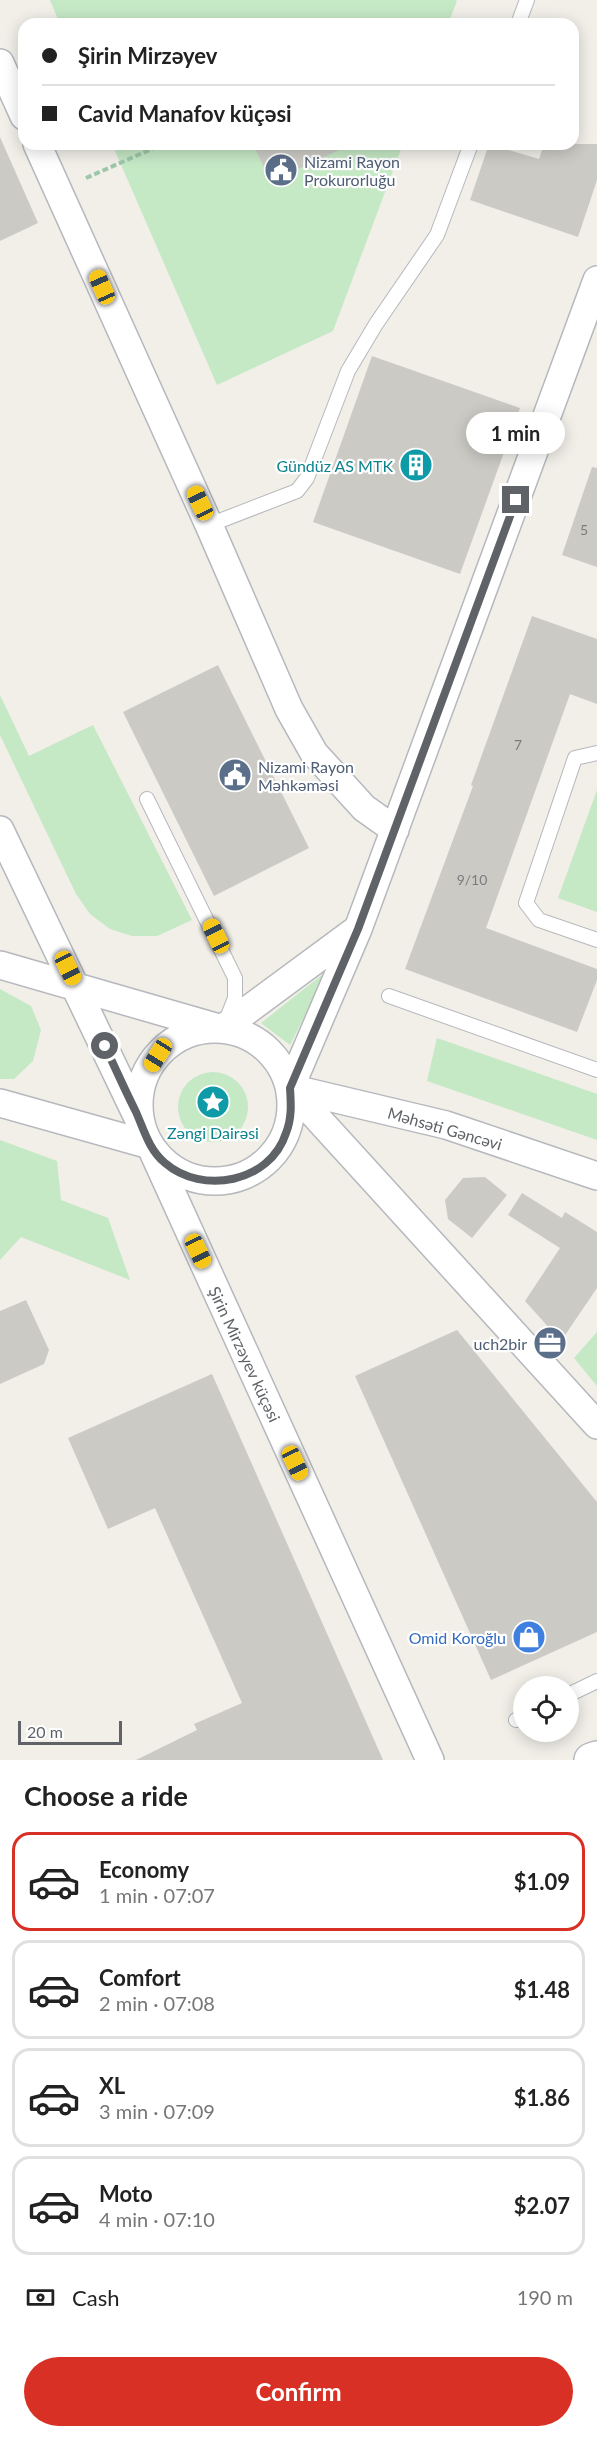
<!DOCTYPE html>
<meta charset="utf-8">
<style>
body{margin:0;font-family:Lato,sans-serif;background:#f2f2f2;color:#222;height:100vh;display:flex;flex-direction:column;font-size:22px;white-space:nowrap}
*{box-sizing:border-box;margin:0}
p{font-size:20px;color:#767676}
.icon{flex:none;width:33px;height:33px;fill:none;stroke:currentColor;stroke-width:2;stroke-linecap:round;stroke-linejoin:round}
.map{position:relative;height:1760px;overflow:hidden}
.drawer{display:flex;flex-direction:column;background:#fff;flex:1}
.drawer>*{flex:none}
.hud{position:absolute;left:18px;top:18px;width:561px;height:132px;border-radius:18px;box-shadow:0 3px 15px #0003;display:grid;align-content:center;height:132px;padding:0 24px;background:#fff}
.fabs{position:absolute;left:513px;top:1676px;display:grid;gap:12px}
.fabs a{display:grid;place-items:center;width:66px;height:66px;border-radius:50%;background:#fff;box-shadow:0 3px 15px #0003;font-size:30px}
.scale{position:absolute;left:18px;bottom:15px;width:104px;box-sizing:border-box;padding-left:6px;border:3px solid #5f6368;border-top:0;font-size:16px;line-height:21px;white-space:nowrap;color:#5f6368;-webkit-text-stroke:4px #fff;paint-order:stroke}
.end{position:absolute;width:27px;height:27px;margin:-14px;border:8px solid #5f6368;background:#fff;box-shadow:0 0 0 3px #fff}
.from{border-radius:50%}
.bubble{position:absolute;height:42px;border-radius:21px;background:#fff;box-shadow:0 3px 15px #0003;font-size:20px;font-weight:700;line-height:42px;text-align:center}
.car{position:absolute;width:18px;height:36px;margin:-18px -9px;border-radius:8px;box-shadow:0 0 4px 2px #0007;background:linear-gradient(#f5c518 24%,#345 0 40%,#f5c518 0 76%,#345 0 86%,#f5c518 0)}
.hud b{display:flex;align-items:center;gap:21px;height:57px;font-size:22px}
.hud b+b{border-top:2px solid #e0e0e0}
.hud i{width:15px;height:15px;background:#222}
ul{padding:0;list-style:none}
li{display:flex;align-items:center;gap:18px;height:99px;margin:0 12px 9px;padding:0 12px;border:3px solid #e0e0e0;border-radius:18px}
li div{flex:1}
li b{display:block;font-size:22px}
li em{font-style:normal;font-weight:700}
li.selected{border-color:#d93025}
li>.icon{width:54px;height:54px;stroke-width:1.5}
h2{padding:0 24px;font-size:27px;line-height:72px}
.pay{display:flex;align-items:center;gap:15px;height:66px;padding:0 24px;font-size:22px}
.pay p{margin-inline-start:auto}
.cta{display:flex;gap:12px;margin-top:auto;padding:12px 24px}
.cta a{flex:1;height:69px;border-radius:36px;background:#d93025;color:#fff;font-size:24px;font-weight:700;line-height:69px;text-align:center}
.map>svg:first-child{display:block}
.green{fill:#c5e8c5}
.building{fill:#cccac5}
.lines{fill:none;stroke-linecap:round;stroke-linejoin:round}
.service-casing{stroke:#b5b8bc;stroke-width:16}
.minor-casing{stroke:#b5b8bc;stroke-width:30}
.tertiary-casing{stroke:#b5b8bc;stroke-width:36}
.path{stroke:#9cc7a9;stroke-width:4;stroke-dasharray:6 3;stroke-linecap:butt}
.service{stroke:#fff;stroke-width:14}
.minor{stroke:#fff;stroke-width:27}
.tertiary{stroke:#fff;stroke-width:33}
.route{stroke:#5f6368;stroke-width:8}
.labels{text-anchor:middle;dominant-baseline:central;stroke-width:4.5;stroke-linejoin:round;paint-order:stroke}
.number-label{font-size:14px;fill:#7a7d7f}
.service-label{font-size:16px;fill:#4e5e75;stroke:#fff;text-anchor:start}
.culture-label{font-size:16px;fill:#0d838f;stroke:#fff;text-anchor:end}
.street-label{font-size:16px;fill:#5f6368;stroke:#fff}
.shop-label{font-size:16px;fill:#366cbe;stroke:#fff;text-anchor:end}
</style>
<div class="map">
<svg width="597" height="1760" viewBox="0 0 597 1760">
<rect width="100%" height="100%" fill="#f1efe8"/>
<!-- green -->
<path class="green" d="M50 0H455L457 1 448 24H60Z
M112 144H403L333 331 217 385Z
M0 695 29 756 93 725 192 920 157 936H132L110 929 90 914 76 894 0 735Z
M597 790V912L558 898Z
M327 971 290 1045 261 1023Z
M0 989 31 1006 41 1030 33 1061 14 1079H0Z
M437 1038 597 1094V1140L427 1081Z
M178 1107a35 35 0 1 1 70 0a35 35 0 1 1-70 0Z
M0 1140 57 1161 61 1200 108 1218 130 1280 21 1237 0 1260Z
M597 1332V1386L574 1358Z"/>
<!-- building -->
<path class="building" d="M0 137 38 223 0 241Z
M253 144H352L271 182Z
M489 144 539 159 544 144H597V180L578 237 470 200Z
M372 356 520 408 460 574 313 522Z
M592 467 597 468V567L562 555Z
M532 616 597 639V704L570 694 486 928 597 969V980L577 1032 405 969 473 786 471 785Z
M218 665 309 848 214 896 123 712Z
M485 1177 507 1195 472 1238 448 1219 445 1200 463 1178Z
M522 1193 562 1218 565 1212 597 1232V1288L561 1341 525 1301 560 1248 508 1215Z
M26 1300 49 1350 44 1364 0 1384V1311Z
M457 1330 597 1502V1632L491 1680 355 1376Z
M212 1374 383 1760H136L197 1730 194 1724 242 1703 155 1508 108 1529 68 1438Z"/>
<g class="lines">
<defs>
<path id="service" d="M518 24 527 0
M209 525 297 491 307 478 348 371 376 324 437 235 471 144
M597 753 575 758 526 903 539 920 597 940
M147 799 235 978V998L226 1021
M389 996 597 1070
M568 1695 597 1681
M516 1720 524 1716"/>
<path id="minor" d="M0 63 24 116
M37 144 209 525 289 709 314 753 364 808 395 830
M0 830 138 1118
M0 965 222 1029 356 930
M139 1105a76 76 0 1 1 152 0a76 76 0 1 1-152 0Z
M290 1088 358 929 597 280
M290 1088 597 1425
M290 1088 446 1125 597 1176
M0 1103 150 1145 430 1760"/>
<path id="tertiary" d="M591 1760 597 1758"/>
</defs>
<!-- service casing -->
<use href="#service" class="service-casing"/>
<!-- minor casing -->
<use href="#minor" class="minor-casing"/>
<!-- tertiary casing -->
<use href="#tertiary" class="tertiary-casing"/>
<!-- path -->
<path class="path" d="M86 178 163 144"/>
<!-- service -->
<use href="#service" class="service"/>
<!-- minor -->
<use href="#minor" class="minor"/>
<!-- tertiary -->
<use href="#tertiary" class="tertiary"/>
</g>
<g class="lines">
<!-- route -->
<path class="route" d="M105 1046C115 1068 125 1090 136 1112 144 1130 149 1150 165 1163 202 1195 270 1183 286 1133 292 1118 291 1104 290 1088L358 929 516 500"/>
</g>
<!-- icons -->
<defs>
<symbol id="civic-disc" viewBox="-11 -11 22 22"><circle r="9.5" fill="#5c6f8a" stroke="#fff"/><path d="M-.6-6.5H3V-4.5H.6V-3L4-1V1h2V6H-6V1h2V-1L-.6-3ZM-1.2 2.5V6h2.4V2.5Z" fill="#fff"/></symbol>
<symbol id="building-disc" viewBox="-11 -11 22 22"><circle r="9.5" fill="#0f9aa8" stroke="#fff"/><path d="M-4-6H4V6H1V3H-1V6H-4ZM-2.5-4.3h1.7v1.8h-1.7ZM.8-4.3h1.7v1.8H.8ZM-2.5-1h1.7V.8h-1.7ZM.8-1h1.7V.8H.8Z" fill="#fff"/></symbol>
<symbol id="sight-disc" viewBox="-11 -11 22 22"><circle r="9.5" fill="#0f9aa8" stroke="#fff"/><path d="M0-6L1.8-2.2L6-1.7L2.9 1.2L3.7 5.4L0 3.3L-3.7 5.4L-2.9 1.2L-6-1.7L-1.8-2.2Z" fill="#fff"/></symbol>
<symbol id="office-disc" viewBox="-11 -11 22 22"><circle r="9.5" fill="#5c6f8a" stroke="#fff"/><path d="M-6-3h4V-5.5h4V-3h4V5H-6ZM-1-4.5V-3h2v-1.5ZM-6 0V1H6V0Z" fill="#fff"/></symbol>
<symbol id="shop-disc" viewBox="-11 -11 22 22"><circle r="9.5" fill="#3f7fe0" stroke="#fff"/><path d="M-5-2.5h2.3a2.7 3.5 0 0 1 5.4 0H5L5.5 6h-11ZM-1.5-2.5h3a1.5 2.3 0 0 0-3 0Z" fill="#fff"/></symbol>
</defs>
<g fill-rule="evenodd">
<use href="#civic-disc" x="262" y="151" width="38" height="38"/>
<use href="#building-disc" x="397" y="446" width="38" height="38"/>
<use href="#civic-disc" x="216" y="756" width="38" height="38"/>
<use href="#sight-disc" x="194" y="1083" width="38" height="38"/>
<use href="#office-disc" x="531" y="1324" width="38" height="38"/>
<use href="#shop-disc" x="510" y="1618" width="38" height="38"/>
</g>
<g class="labels">
<!-- number labels -->
<g class="number-label">
<text x="584" y="529">5</text>
<text x="518" y="744">7</text>
<text x="472" y="879">9/10</text>
</g>
<!-- service labels -->
<g class="service-label">
<text x="304" y="161">Nizami Rayon<tspan x="304" dy="18">Prokurorluğu</tspan></text>
<text x="258" y="766">Nizami Rayon<tspan x="258" dy="18">Məhkəməsi</tspan></text>
<text x="527" y="1343" text-anchor="end">uch2bir</text>
</g>
<!-- culture labels -->
<g class="culture-label">
<text x="393" y="465">Gündüz AS MTK</text>
<text x="213" y="1132" text-anchor="middle">Zəngi Dairəsi</text>
</g>
<!-- street labels -->
<g class="street-label">
<text transform="translate(445 1128) rotate(16)">Məhsəti Gəncəvi</text>
<text transform="translate(245 1354) rotate(65)">Şirin Mirzəyev küçəsi</text>
</g>
<!-- shop labels -->
<g class="shop-label">
<text x="506" y="1637">Omid Koroğlu</text>
</g>
</g>
</svg>
<div class="fabs">
<a><svg class="icon" aria-label="locate" viewBox="0 0 24 24"><circle cx="12" cy="12" r="6"/><path d="M12 2v4M12 18v4M2 12h4M18 12h4"/></svg></a>
</div>
<div class="scale">20 m</div>
<i class="end from" style="left:105px;top:1046px"></i>
<i class="end" style="left:516px;top:500px"></i>
<div class="bubble" style="left:466px;top:412px;width:99px">1 min</div>
<i class="car" style="left:102px;top:287px;rotate:336deg"></i>
<i class="car" style="left:200px;top:503px;rotate:335deg"></i>
<i class="car" style="left:216px;top:936px;rotate:334deg"></i>
<i class="car" style="left:68px;top:968px;rotate:154deg"></i>
<i class="car" style="left:158px;top:1055px;rotate:212deg"></i>
<i class="car" style="left:198px;top:1251px;rotate:155deg"></i>
<i class="car" style="left:295px;top:1463px;rotate:155deg"></i>
<div class="hud">
<b><i class="from"></i>Şirin Mirzəyev</b>
<b><i></i>Cavid Manafov küçəsi</b>
</div>
</div>
<section class="drawer">
<h2>Choose a ride</h2>
<ul>
<li class="selected"><svg class="icon" aria-label="car" viewBox="0 0 24 24"><path d="M5 17H2v-5l4-1 3-4h7l3 4 3 1v5h-3M9 17h6M6 11h13"/><circle cx="7" cy="17" r="2"/><circle cx="17" cy="17" r="2"/></svg><div><b>Economy</b><p>1 min · 07:07</p></div><em>$1.09</em></li>
<li><svg class="icon" aria-label="car" viewBox="0 0 24 24"><path d="M5 17H2v-5l4-1 3-4h7l3 4 3 1v5h-3M9 17h6M6 11h13"/><circle cx="7" cy="17" r="2"/><circle cx="17" cy="17" r="2"/></svg><div><b>Comfort</b><p>2 min · 07:08</p></div><em>$1.48</em></li>
<li><svg class="icon" aria-label="car" viewBox="0 0 24 24"><path d="M5 17H2v-5l4-1 3-4h7l3 4 3 1v5h-3M9 17h6M6 11h13"/><circle cx="7" cy="17" r="2"/><circle cx="17" cy="17" r="2"/></svg><div><b>XL</b><p>3 min · 07:09</p></div><em>$1.86</em></li>
<li><svg class="icon" aria-label="car" viewBox="0 0 24 24"><path d="M5 17H2v-5l4-1 3-4h7l3 4 3 1v5h-3M9 17h6M6 11h13"/><circle cx="7" cy="17" r="2"/><circle cx="17" cy="17" r="2"/></svg><div><b>Moto</b><p>4 min · 07:10</p></div><em>$2.07</em></li>
</ul>
<div class="pay"><svg class="icon" aria-label="cash" viewBox="0 0 24 24"><path d="M3 7h18v10H3z"/><circle cx="12" cy="12" r="2"/></svg>Cash<p>190 m</p></div>
<div class="cta"><a>Confirm</a></div>
</section>
